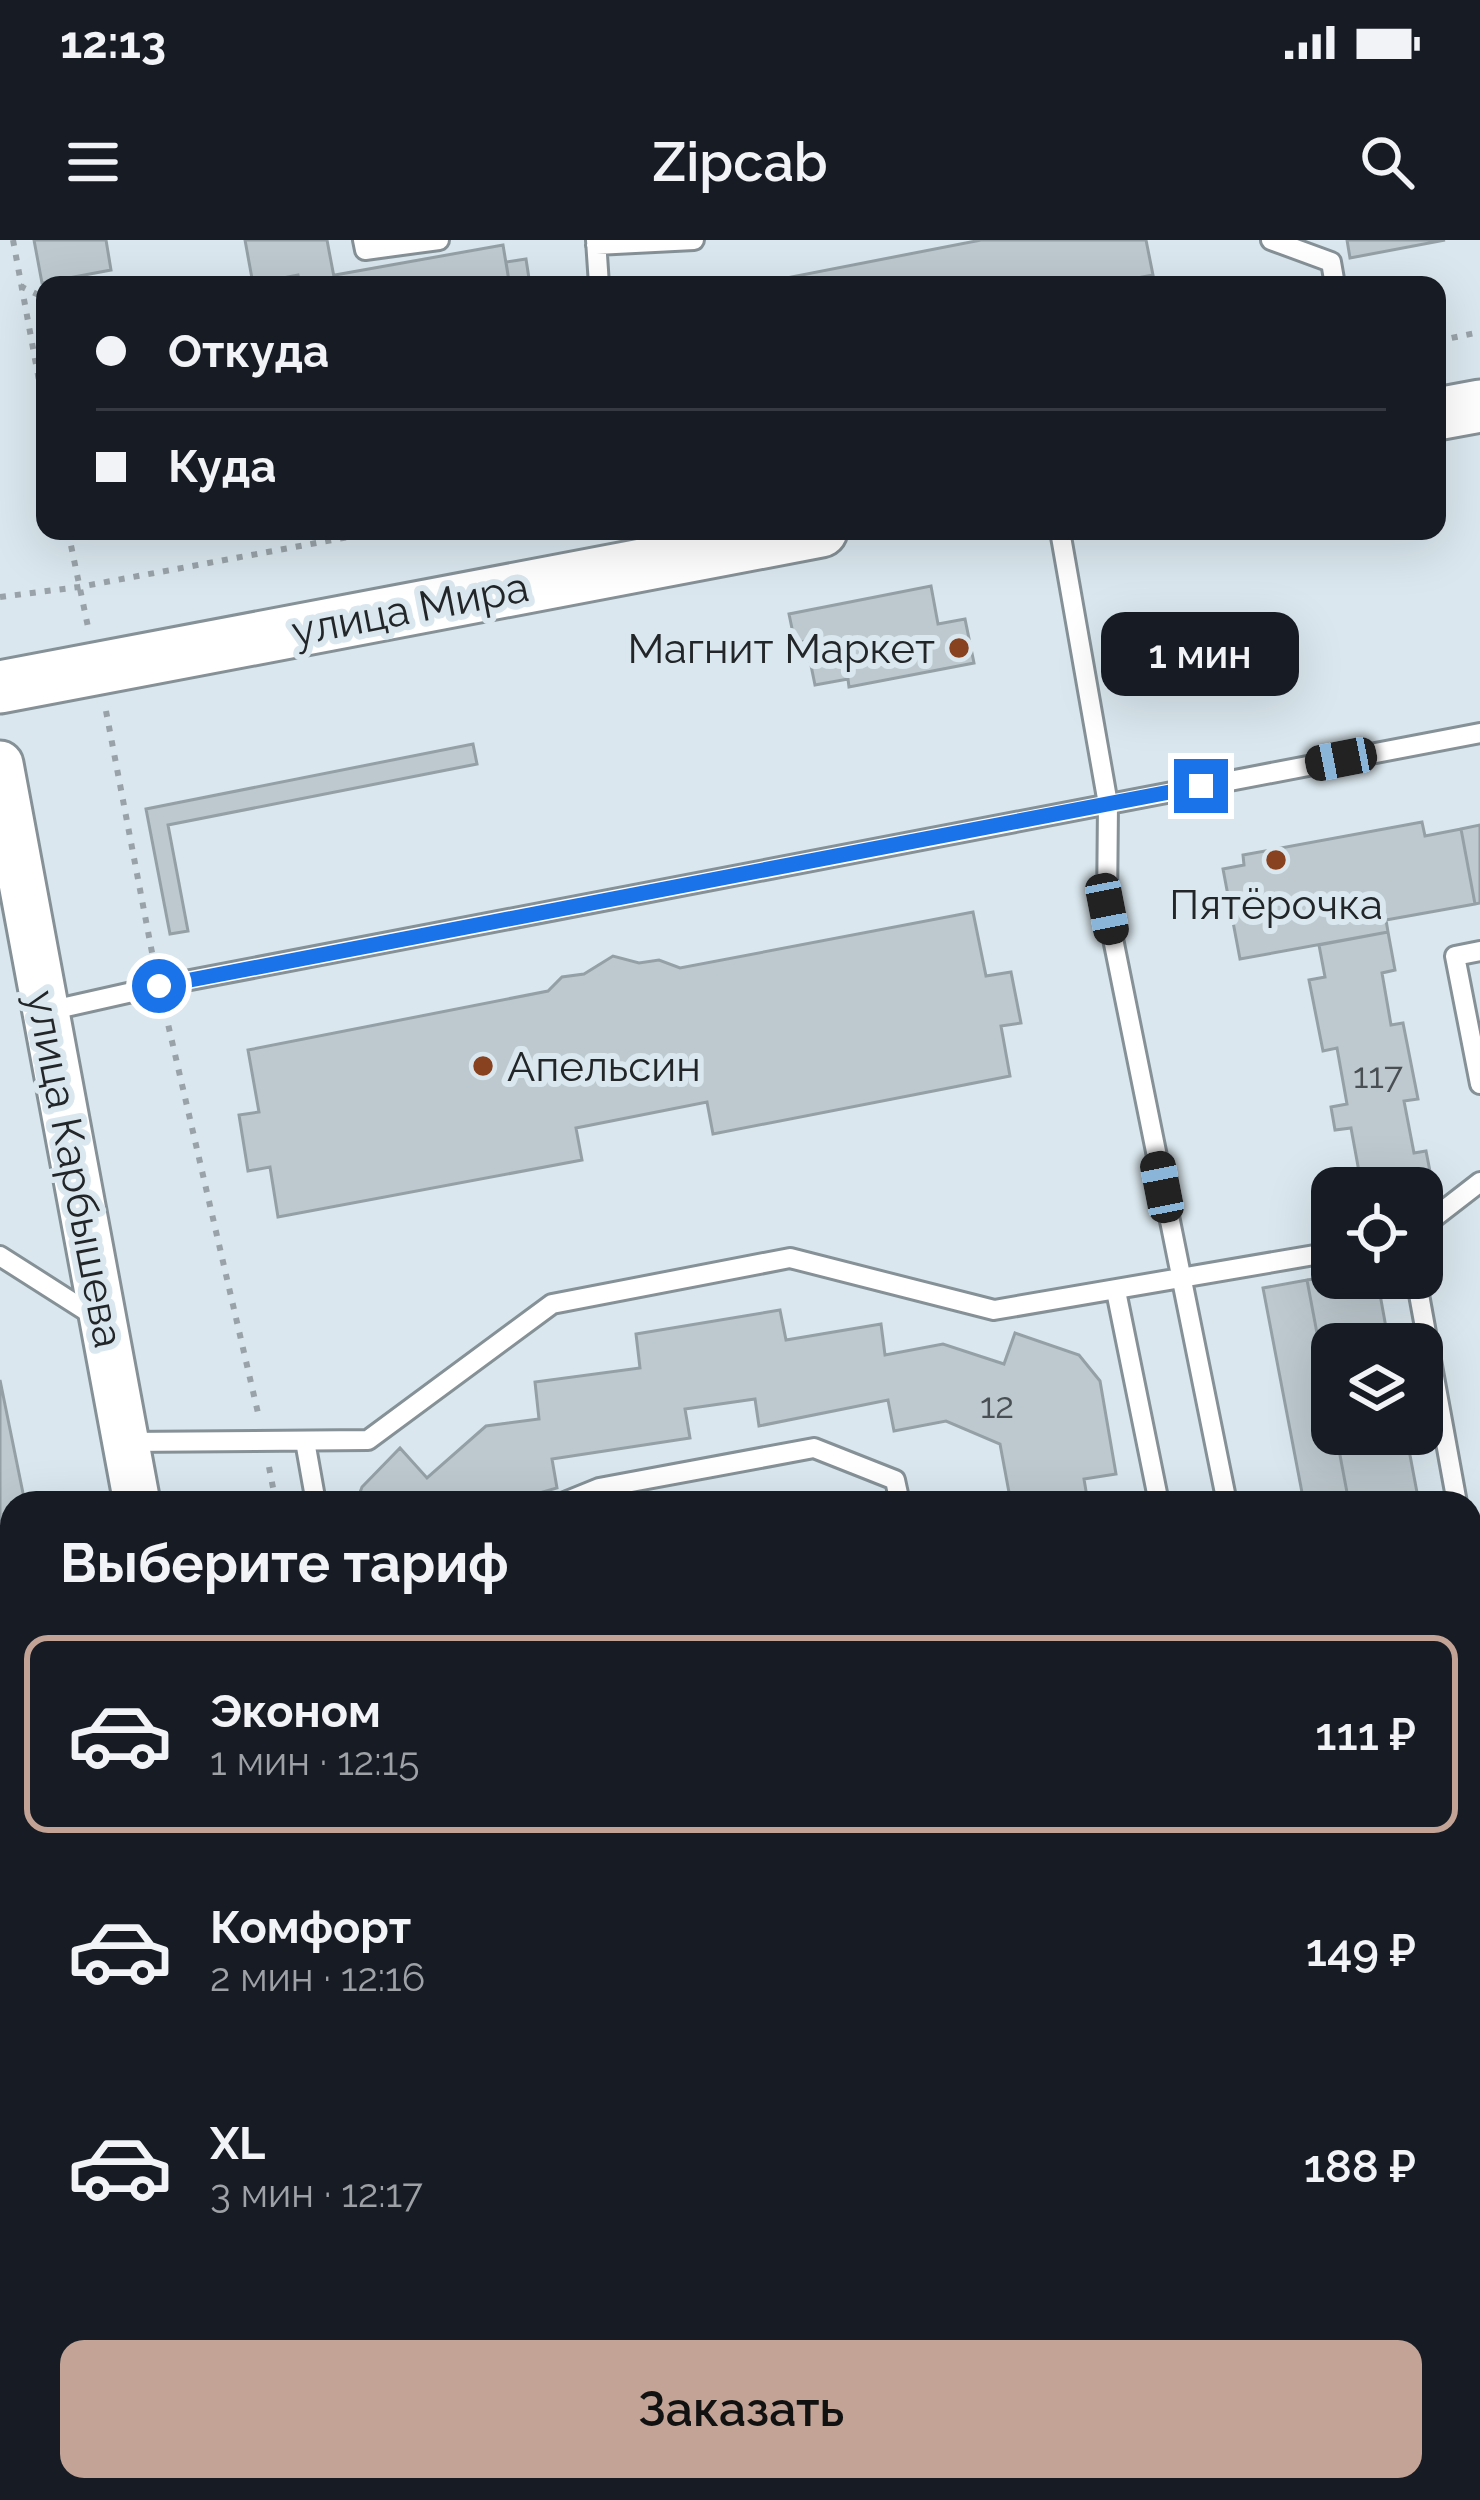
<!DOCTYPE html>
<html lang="ru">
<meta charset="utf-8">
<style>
body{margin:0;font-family:Raleway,sans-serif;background:#20242c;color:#f1f3f6;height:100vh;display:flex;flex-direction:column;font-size:45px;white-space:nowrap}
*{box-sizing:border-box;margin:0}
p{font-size:39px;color:#9ea1a6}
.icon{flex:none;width:66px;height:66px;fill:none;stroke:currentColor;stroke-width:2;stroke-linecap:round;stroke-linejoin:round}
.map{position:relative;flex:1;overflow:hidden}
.details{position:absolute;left:0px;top:1251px;width:1482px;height:1011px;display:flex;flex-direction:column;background:#171b24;border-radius:36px 36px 0 0;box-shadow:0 12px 48px #0002}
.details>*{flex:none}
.top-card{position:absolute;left:36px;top:36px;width:1410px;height:264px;border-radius:24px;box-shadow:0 12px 48px #0002;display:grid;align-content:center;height:264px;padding:0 60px;background:#171b24}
.buttons{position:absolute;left:1311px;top:927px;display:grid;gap:24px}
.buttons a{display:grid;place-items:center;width:132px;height:132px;border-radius:24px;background:#171b24;box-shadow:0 12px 48px #0002;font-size:60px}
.end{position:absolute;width:54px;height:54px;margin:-27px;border:15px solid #1a73e8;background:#fff;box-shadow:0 0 0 6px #fff}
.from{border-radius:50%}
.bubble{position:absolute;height:84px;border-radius:24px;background:#171b24;box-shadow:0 12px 48px #0002;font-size:39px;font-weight:600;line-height:84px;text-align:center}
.car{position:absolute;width:36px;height:72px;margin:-36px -18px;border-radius:15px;box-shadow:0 0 9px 3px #0007;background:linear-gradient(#222 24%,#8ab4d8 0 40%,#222 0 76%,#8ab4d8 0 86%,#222 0)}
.top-card b{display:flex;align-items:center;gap:42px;height:114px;font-size:45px}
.top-card b+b{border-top:3px solid #363941}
.top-card i{width:30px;height:30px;background:#f1f3f6}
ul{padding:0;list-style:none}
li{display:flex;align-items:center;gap:36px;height:198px;margin:0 24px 18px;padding:0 36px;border:6px solid transparent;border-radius:24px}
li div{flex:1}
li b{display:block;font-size:45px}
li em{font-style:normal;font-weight:600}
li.active{border-color:#c2a396}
li>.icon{width:108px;height:108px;stroke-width:1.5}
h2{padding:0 60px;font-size:54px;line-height:144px}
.button{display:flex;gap:24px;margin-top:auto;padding:24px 60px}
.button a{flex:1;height:138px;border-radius:24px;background:#c2a396;color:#111;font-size:48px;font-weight:600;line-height:138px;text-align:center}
.status{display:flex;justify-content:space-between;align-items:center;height:84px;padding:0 60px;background:#171b24;direction:ltr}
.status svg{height:33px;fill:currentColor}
header{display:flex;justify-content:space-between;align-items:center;height:156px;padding:0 60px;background:#171b24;font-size:54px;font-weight:600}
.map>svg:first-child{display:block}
.built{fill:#c8dce6}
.building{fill:#bdc9cf;stroke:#94a0a6;stroke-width:3}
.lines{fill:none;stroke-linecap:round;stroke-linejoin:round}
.service-casing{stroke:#859197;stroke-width:24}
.tertiary-casing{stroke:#859197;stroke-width:51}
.secondary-casing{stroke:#859197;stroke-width:57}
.path{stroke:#98a2a8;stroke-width:6;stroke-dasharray:6 9;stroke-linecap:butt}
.service{stroke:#fff;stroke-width:18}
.tertiary{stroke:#fff;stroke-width:45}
.secondary{stroke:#fff;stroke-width:51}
.route{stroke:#1a73e8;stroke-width:15}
.poi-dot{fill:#894220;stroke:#dae7ee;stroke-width:4.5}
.labels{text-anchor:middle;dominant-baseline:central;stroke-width:12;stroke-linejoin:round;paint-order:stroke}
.number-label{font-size:36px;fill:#494f52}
.street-label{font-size:42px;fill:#222629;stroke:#dae7ee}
.poi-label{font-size:42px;fill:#222629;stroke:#dae7ee;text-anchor:end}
</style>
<div class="status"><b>12:13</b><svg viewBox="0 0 49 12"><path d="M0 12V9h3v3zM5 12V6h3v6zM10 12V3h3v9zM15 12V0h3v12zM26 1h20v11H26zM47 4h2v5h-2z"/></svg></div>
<header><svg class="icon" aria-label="menu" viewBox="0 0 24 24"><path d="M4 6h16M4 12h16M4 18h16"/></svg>Zipcab<svg class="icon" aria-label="search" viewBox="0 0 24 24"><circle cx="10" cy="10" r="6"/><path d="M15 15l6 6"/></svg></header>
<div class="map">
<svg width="1480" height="2260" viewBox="0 0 1480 2260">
<rect width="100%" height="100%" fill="#dae7ee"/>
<!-- built -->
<path class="built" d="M1480 1671V2167L1470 2169V1673Z"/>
<!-- building -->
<path class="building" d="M34 0H106L111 30 42 43Z
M245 0H327L334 37 300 43 298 35 253 44Z
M981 0H1146L1153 35 1100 45H750Z
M1347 0H1445L1350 18Z
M503 5 509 41 500 45H337L335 35Z
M526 19 530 45H500L509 41 506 22Z
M931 346 938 384 965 379 974 423 849 447 848 439 815 445 806 401 795 403 789 374Z
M473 504 477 524 168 585 188 691 170 694 146 569Z
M1422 582 1425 596 1461 589 1475 664 1386 680 1388 692 1240 719 1223 629 1244 625 1243 615Z
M1480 585V663L1475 664 1461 589Z
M973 672 986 736 1011 732 1021 783 1001 786 1010 836 713 894 707 862 576 888 582 920 278 977 270 927 248 931 239 875 259 872 248 810 548 751 562 737 584 734 613 716 639 723 659 720 680 728Z
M1388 692 1395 730 1382 733 1391 785 1403 783 1418 859 1404 861 1414 913 1426 911 1435 957 1422 959V948H1362L1351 888 1335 890 1331 867 1347 864 1337 808 1323 811 1309 740 1325 737 1319 705Z
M1332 1036 1377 1038 1389 1104H1332V1173L1307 1040Z
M1307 1040 1332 1173V1194H1336L1349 1263H1304L1263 1048Z
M780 1070 786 1100 881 1084 885 1115 943 1104 1004 1124 1015 1093 1079 1115 1100 1141 1116 1234 1084 1239 1088 1263H1011L1000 1204 946 1181 894 1191 888 1160 759 1186 755 1159 685 1169 690 1198 552 1219 557 1248 504 1263H356L362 1247 400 1208 427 1238 486 1186 539 1179 535 1142 640 1128 636 1094Z
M0 1140 25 1263H12V1564L0 1505Z
M1336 1194H1406L1419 1263H1349Z
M1480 1835V1931L1479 1925 1470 1927V1836Z
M12 2032V2241L0 2243V2034Z
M512 2250H582L584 2260H514Z"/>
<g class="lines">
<defs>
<path id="service" d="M363 0 365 10 439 0
M596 0 599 45
M1271 0 1331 22 1335 45
M596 5 694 0
M1060 291 1108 564 1107 669 1227 1263
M1480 711 1455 716 1480 844
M48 771 159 746 1480 493
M1422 987 1480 942
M0 1016 94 1076
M1416 1038 1457 1263
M1116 1051 1159 1263
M305 1201 316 1263
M126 1202 368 1200 552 1064 790 1018 994 1070 1332 1012
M562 1263 599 1248 814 1208 895 1240 900 1263
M1470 1336 1480 1390
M1470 1590 1480 1588
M0 1608 12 1606
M0 1908 12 1906
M628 2250 630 2260
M1129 2250 1131 2260
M1323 2250 1325 2260"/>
<path id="tertiary" d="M0 524 137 1263
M324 2250 326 2260"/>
<path id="secondary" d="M1437 174 1480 166
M0 447 821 291"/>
</defs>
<!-- service casing -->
<use href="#service" class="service-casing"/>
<!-- tertiary casing -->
<use href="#tertiary" class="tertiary-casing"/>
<!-- secondary casing -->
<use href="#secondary" class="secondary-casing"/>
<!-- path -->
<path class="path" d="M13 0 45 173
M20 46 45 58
M1437 101 1480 92
M68 291 88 387
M0 357 79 347 381 291
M106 471 154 723
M165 771 258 1173
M269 1227 276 1263
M470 2250 472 2260"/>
<!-- service -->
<use href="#service" class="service"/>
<!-- tertiary -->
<use href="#tertiary" class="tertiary"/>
<!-- secondary -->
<use href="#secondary" class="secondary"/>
</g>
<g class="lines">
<!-- route -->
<path class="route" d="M159 746 1201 546"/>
</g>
<!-- markers -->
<g class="poi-dot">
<circle cx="959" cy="408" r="12"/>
<circle cx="1276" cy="620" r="12"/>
<circle cx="483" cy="826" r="12"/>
</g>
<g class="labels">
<!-- number labels -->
<g class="number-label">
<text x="1378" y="835">117</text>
<text x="997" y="1165">12</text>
</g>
<!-- street labels -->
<g class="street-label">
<text transform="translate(410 369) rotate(-11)">улица Мира</text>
<text transform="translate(75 929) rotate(79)">улица Карбышева</text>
</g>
<!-- poi labels -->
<g class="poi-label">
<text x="935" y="408">Магнит Маркет</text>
<text x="1276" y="664" text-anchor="middle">Пятёрочка</text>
<text x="507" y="826" text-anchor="start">Апельсин</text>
</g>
</g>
</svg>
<div class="buttons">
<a><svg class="icon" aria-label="locate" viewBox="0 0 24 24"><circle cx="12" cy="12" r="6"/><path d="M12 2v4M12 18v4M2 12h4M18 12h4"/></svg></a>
<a><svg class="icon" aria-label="layers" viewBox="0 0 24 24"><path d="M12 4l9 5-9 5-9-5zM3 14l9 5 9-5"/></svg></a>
</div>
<i class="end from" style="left:159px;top:746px"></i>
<i class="end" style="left:1201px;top:546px"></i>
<div class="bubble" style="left:1101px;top:372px;width:198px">1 мин</div>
<i class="car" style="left:1341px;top:519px;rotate:259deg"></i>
<i class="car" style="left:1107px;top:669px;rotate:169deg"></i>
<i class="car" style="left:1162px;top:947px;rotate:349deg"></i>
<div class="top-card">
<b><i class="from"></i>Откуда</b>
<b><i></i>Куда</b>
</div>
<section class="details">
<h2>Выберите тариф</h2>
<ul>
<li class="active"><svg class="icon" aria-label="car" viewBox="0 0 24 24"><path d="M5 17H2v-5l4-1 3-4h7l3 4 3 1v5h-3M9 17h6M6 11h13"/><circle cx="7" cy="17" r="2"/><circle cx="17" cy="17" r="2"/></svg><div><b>Эконом</b><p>1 мин · 12:15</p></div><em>111 ₽</em></li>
<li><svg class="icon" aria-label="car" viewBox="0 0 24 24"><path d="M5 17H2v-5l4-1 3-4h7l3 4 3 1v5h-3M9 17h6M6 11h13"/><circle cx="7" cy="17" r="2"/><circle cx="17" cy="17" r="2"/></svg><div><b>Комфорт</b><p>2 мин · 12:16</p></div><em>149 ₽</em></li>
<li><svg class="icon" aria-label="car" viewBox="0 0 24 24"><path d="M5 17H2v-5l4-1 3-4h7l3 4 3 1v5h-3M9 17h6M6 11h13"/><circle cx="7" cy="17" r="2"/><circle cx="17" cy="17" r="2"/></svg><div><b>XL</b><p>3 мин · 12:17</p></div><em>188 ₽</em></li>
</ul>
<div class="button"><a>Заказать</a></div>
</section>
</div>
